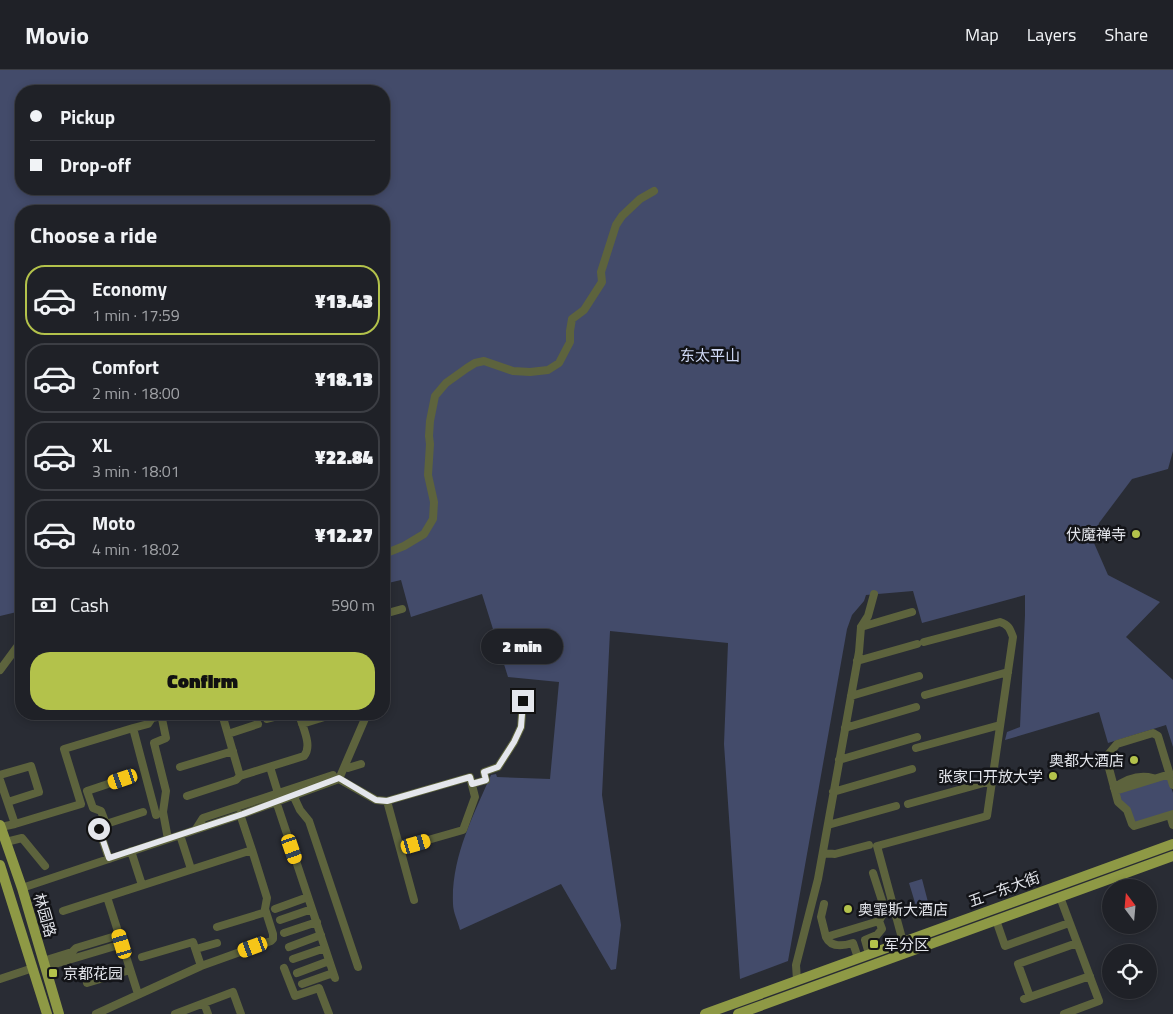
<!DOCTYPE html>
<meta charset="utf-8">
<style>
body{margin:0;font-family:"Titillium Web","Noto Sans SC",sans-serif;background:#27292f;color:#f1f3f6;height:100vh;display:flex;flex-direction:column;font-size:19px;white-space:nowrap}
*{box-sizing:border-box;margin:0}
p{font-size:16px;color:#a1a3a7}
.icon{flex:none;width:28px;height:28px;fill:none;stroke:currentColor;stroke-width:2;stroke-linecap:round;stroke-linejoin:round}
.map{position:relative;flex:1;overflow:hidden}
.sheet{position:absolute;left:15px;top:135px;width:375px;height:515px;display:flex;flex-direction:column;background:#1f2127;border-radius:20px;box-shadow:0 2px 8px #0003,0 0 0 1px #3c3e44}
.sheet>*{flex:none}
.hud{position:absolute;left:15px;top:15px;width:375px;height:110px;border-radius:20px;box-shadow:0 2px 8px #0003,0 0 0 1px #3c3e44;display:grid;align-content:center;height:110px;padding:0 15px;background:#1f2127}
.needle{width:32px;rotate:344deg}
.controls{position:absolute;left:1102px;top:809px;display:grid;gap:10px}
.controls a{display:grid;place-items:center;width:55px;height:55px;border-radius:50%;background:#1f2127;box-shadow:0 2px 8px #0003,0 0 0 1px #3c3e44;font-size:25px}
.end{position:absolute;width:22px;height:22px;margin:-11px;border:6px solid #e4e6ec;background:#111;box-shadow:0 0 0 2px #111}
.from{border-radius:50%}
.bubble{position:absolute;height:35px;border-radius:18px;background:#1f2127;box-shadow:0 2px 8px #0003,0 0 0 1px #3c3e44;font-size:16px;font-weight:800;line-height:35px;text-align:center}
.car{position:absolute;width:15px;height:30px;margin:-15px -8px;border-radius:6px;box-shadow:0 0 4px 1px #0007;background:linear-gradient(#f5c518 24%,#345 0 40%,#f5c518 0 76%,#345 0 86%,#f5c518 0)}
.hud b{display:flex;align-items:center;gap:18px;height:48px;font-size:19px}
.hud b+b{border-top:1px solid #3c3e44}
.hud i{width:12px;height:12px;background:#f1f3f6}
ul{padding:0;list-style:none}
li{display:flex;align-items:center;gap:15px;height:70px;margin:0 10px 8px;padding:0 5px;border:2px solid #3c3e44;border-radius:20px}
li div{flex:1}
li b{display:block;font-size:19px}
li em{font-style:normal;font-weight:800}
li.active{border-color:#b3c24b}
li>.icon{width:45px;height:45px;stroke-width:1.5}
h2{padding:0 15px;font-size:22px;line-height:60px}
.pay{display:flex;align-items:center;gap:12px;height:55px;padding:0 15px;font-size:19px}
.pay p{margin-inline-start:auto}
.primary-button{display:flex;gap:10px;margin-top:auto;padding:10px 15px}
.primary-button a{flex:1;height:58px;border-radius:20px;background:#b3c24b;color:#111;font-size:20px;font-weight:800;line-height:58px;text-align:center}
header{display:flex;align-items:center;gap:30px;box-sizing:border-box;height:70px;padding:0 25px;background:#1f2127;border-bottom:1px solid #3c3e44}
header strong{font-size:24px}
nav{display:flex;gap:28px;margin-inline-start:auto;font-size:18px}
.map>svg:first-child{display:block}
.green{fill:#434b6a;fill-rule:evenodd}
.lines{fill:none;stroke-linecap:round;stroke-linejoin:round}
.minor{stroke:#5d633d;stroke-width:8}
.major{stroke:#8e9945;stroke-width:10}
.route{stroke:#e4e6ec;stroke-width:6}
.poi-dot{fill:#b3c24b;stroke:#131418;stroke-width:2}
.labels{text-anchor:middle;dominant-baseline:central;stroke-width:5;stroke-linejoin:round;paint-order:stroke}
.park-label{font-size:15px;fill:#d1daf6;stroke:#131418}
.poi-label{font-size:15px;fill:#e4e6ec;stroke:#131418;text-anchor:end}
.street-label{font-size:15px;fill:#e4e6ec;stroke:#131418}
</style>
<header>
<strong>Movio</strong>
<nav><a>Map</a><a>Layers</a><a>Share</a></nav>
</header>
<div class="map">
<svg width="1173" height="944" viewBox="0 0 1173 944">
<rect width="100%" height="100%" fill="#292c34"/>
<!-- green -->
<path class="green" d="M0 0H1173V381L1168 399 1132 409 1099 453 1094 473 1108 505 1160 532 1126 567 1173 610V677L1166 655 1108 673 1099 642 1005 670 1007 662 1020 657 1025 545V525L922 553 913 521 866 525 864 531 852 545 847 559 788 891 740 909 724 674 728 573 610 561 602 725 621 855 616 899 611 900 561 814 460 860C458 852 453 842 453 834 451 788 473 746 491 705L496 704 497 707 550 709 559 612 508 607 482 524 411 547 401 510 384 514V141H21V541L0 546ZM21 21H384V119H21Z
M1168 708 1173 723V741L1133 753 1120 731 1118 722Z
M922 809 928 832 916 836 909 813Z"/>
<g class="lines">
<!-- minor -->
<path class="minor" d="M384 487 389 482 404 476 424 464 433 449 434 432 428 405 430 374 429 366 430 351 435 326 446 313 467 298 475 293 484 291 513 301 530 302 548 300 559 293 570 272V261L572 249 584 240 602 212 601 202 616 155 622 146 640 129 654 121
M384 544 402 539
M861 557 912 542
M857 591 917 574
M0 600 17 577
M925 625 1008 602
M851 626 919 606
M161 644 166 668 154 673 166 721 163 742 168 769
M222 644 240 706
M367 644 339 709 376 730 387 731 414 830
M267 649 286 644
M302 654 334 644
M133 658 148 654 152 648 162 646
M845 658 916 637
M228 664 258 654
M916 678 1000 655
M839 690 917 667
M180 697 233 681
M270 697 278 723
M348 698 361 694
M0 705 31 696 39 722 11 731
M123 709 87 721 93 738 101 741 106 754 143 742
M0 710 15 754 1 757
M472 714 486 710 484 702 498 697 514 672 521 657 523 631
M1173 715 1158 666 1153 663 1117 674 1106 687 1118 732 1127 740 1132 754 1134 756 1173 744
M1114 718C1126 709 1138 704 1153 708
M1115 721 1170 704
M833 722 912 699
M293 725 300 740 309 751 358 897
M187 726 236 710 240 706 304 686C313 676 302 656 299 644
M276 731 335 908
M387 731 470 707 475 727 463 760 400 778
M908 734 991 711
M240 744 252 780
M1170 745 1173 755
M15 754 81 734 64 679 133 658 156 745
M106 754 99 759 109 789
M828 755 896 736
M196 759 203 748 333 705
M180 765 191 799
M6 772 22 768 45 796
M131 781 142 815
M823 783 835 784 869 775
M873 803 885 840 879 851
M22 818 243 744 339 709
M107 827 138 924
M1060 827 1099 931 1064 944
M824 834 821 847 826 867
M275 839 308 827
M63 841 252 780 267 828 265 839 273 864V869L271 871 201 896 96 944
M280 850 312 839
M996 850 1005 876 1069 853
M217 857 266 842
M284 863 317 852
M903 872 877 776 987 746 1013 567C1010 559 1009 555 1000 552L924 572
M289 877 321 865
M196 879 217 873
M142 887 193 872 201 896
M858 888 853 873C843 876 831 878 826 867L879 851 882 859 877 865 865 870 869 884
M293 889 325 878
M43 891 72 882 76 878 119 865
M45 897 122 874
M284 898 295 926 319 918 329 944
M297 903 329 891
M0 909 33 898
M797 910 796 895 818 809 859 582 861 557 868 546 874 524
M87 913 130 900
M302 914 333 903
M1030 927 1018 894 1077 873
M1024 929 1090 906
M204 933 208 944
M175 944 233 922 241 944"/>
<!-- major -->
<path class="major" d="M0 755 22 818 59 944
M0 795 47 944
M705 944 1173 774
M738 944 1173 786"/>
</g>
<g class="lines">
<!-- route -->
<path class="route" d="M99 759 109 788 243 744 339 708 376 730 387 731 470 707 472 714 486 710 484 702 498 697 514 672 521 657 523 631"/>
</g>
<!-- markers -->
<g class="poi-dot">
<circle cx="1136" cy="464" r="5"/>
<circle cx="1134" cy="690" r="5"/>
<circle cx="1053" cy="706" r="5"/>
<circle cx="848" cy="839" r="5"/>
<rect x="869" y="869" width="10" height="10" rx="2.5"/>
<rect x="48" y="898" width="10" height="10" rx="2.5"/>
</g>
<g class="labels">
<!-- park labels -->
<g class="park-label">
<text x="710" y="285">东太平山</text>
</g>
<!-- poi labels -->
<g class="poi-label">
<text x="1126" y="464">伏魔禅寺</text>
<text x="1124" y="690">奥都大酒店</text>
<text x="1043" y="706">张家口开放大学</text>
<text x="858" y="839" text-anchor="start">奥霏斯大酒店</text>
<text x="884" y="874" text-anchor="start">军分区</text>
<text x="63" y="903" text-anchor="start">京都花园</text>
</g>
<!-- street labels -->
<g class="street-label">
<text transform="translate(1004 819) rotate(-20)">五一东大街</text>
<text transform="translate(45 845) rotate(74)">林园路</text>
</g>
</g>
</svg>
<div class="controls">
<a><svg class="needle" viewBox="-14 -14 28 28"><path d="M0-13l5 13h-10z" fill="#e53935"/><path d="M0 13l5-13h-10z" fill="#a1a3a7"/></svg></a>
<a><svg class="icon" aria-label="locate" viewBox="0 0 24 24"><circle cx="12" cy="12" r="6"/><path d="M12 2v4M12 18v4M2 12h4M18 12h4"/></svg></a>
</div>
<i class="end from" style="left:99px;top:759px"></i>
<i class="end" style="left:523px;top:631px"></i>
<div class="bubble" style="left:481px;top:559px;width:82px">2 min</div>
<i class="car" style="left:123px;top:709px;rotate:251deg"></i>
<i class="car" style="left:416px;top:774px;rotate:74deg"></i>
<i class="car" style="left:292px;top:779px;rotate:161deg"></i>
<i class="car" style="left:122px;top:874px;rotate:343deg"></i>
<i class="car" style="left:253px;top:877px;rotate:250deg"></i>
<div class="hud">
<b><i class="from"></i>Pickup</b>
<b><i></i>Drop-off</b>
</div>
<section class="sheet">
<h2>Choose a ride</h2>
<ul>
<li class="active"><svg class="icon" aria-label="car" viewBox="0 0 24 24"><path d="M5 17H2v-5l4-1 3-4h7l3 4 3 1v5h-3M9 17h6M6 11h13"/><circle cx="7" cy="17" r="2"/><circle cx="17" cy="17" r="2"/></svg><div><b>Economy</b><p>1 min · 17:59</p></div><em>¥13.43</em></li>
<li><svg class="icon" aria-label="car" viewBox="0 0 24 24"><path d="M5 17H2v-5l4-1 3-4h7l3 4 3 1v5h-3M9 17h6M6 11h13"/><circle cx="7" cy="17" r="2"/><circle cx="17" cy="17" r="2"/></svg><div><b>Comfort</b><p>2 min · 18:00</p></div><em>¥18.13</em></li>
<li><svg class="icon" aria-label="car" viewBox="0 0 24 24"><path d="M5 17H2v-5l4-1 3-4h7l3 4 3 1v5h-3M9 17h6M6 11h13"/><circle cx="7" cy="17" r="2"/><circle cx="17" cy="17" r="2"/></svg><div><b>XL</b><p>3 min · 18:01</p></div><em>¥22.84</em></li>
<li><svg class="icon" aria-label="car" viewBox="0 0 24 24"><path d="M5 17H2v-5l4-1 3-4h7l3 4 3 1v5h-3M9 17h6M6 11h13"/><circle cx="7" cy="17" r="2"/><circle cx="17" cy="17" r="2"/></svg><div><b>Moto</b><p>4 min · 18:02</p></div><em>¥12.27</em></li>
</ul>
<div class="pay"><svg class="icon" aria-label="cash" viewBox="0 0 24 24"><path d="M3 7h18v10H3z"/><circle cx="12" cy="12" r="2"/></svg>Cash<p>590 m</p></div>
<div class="primary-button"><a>Confirm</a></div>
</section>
</div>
